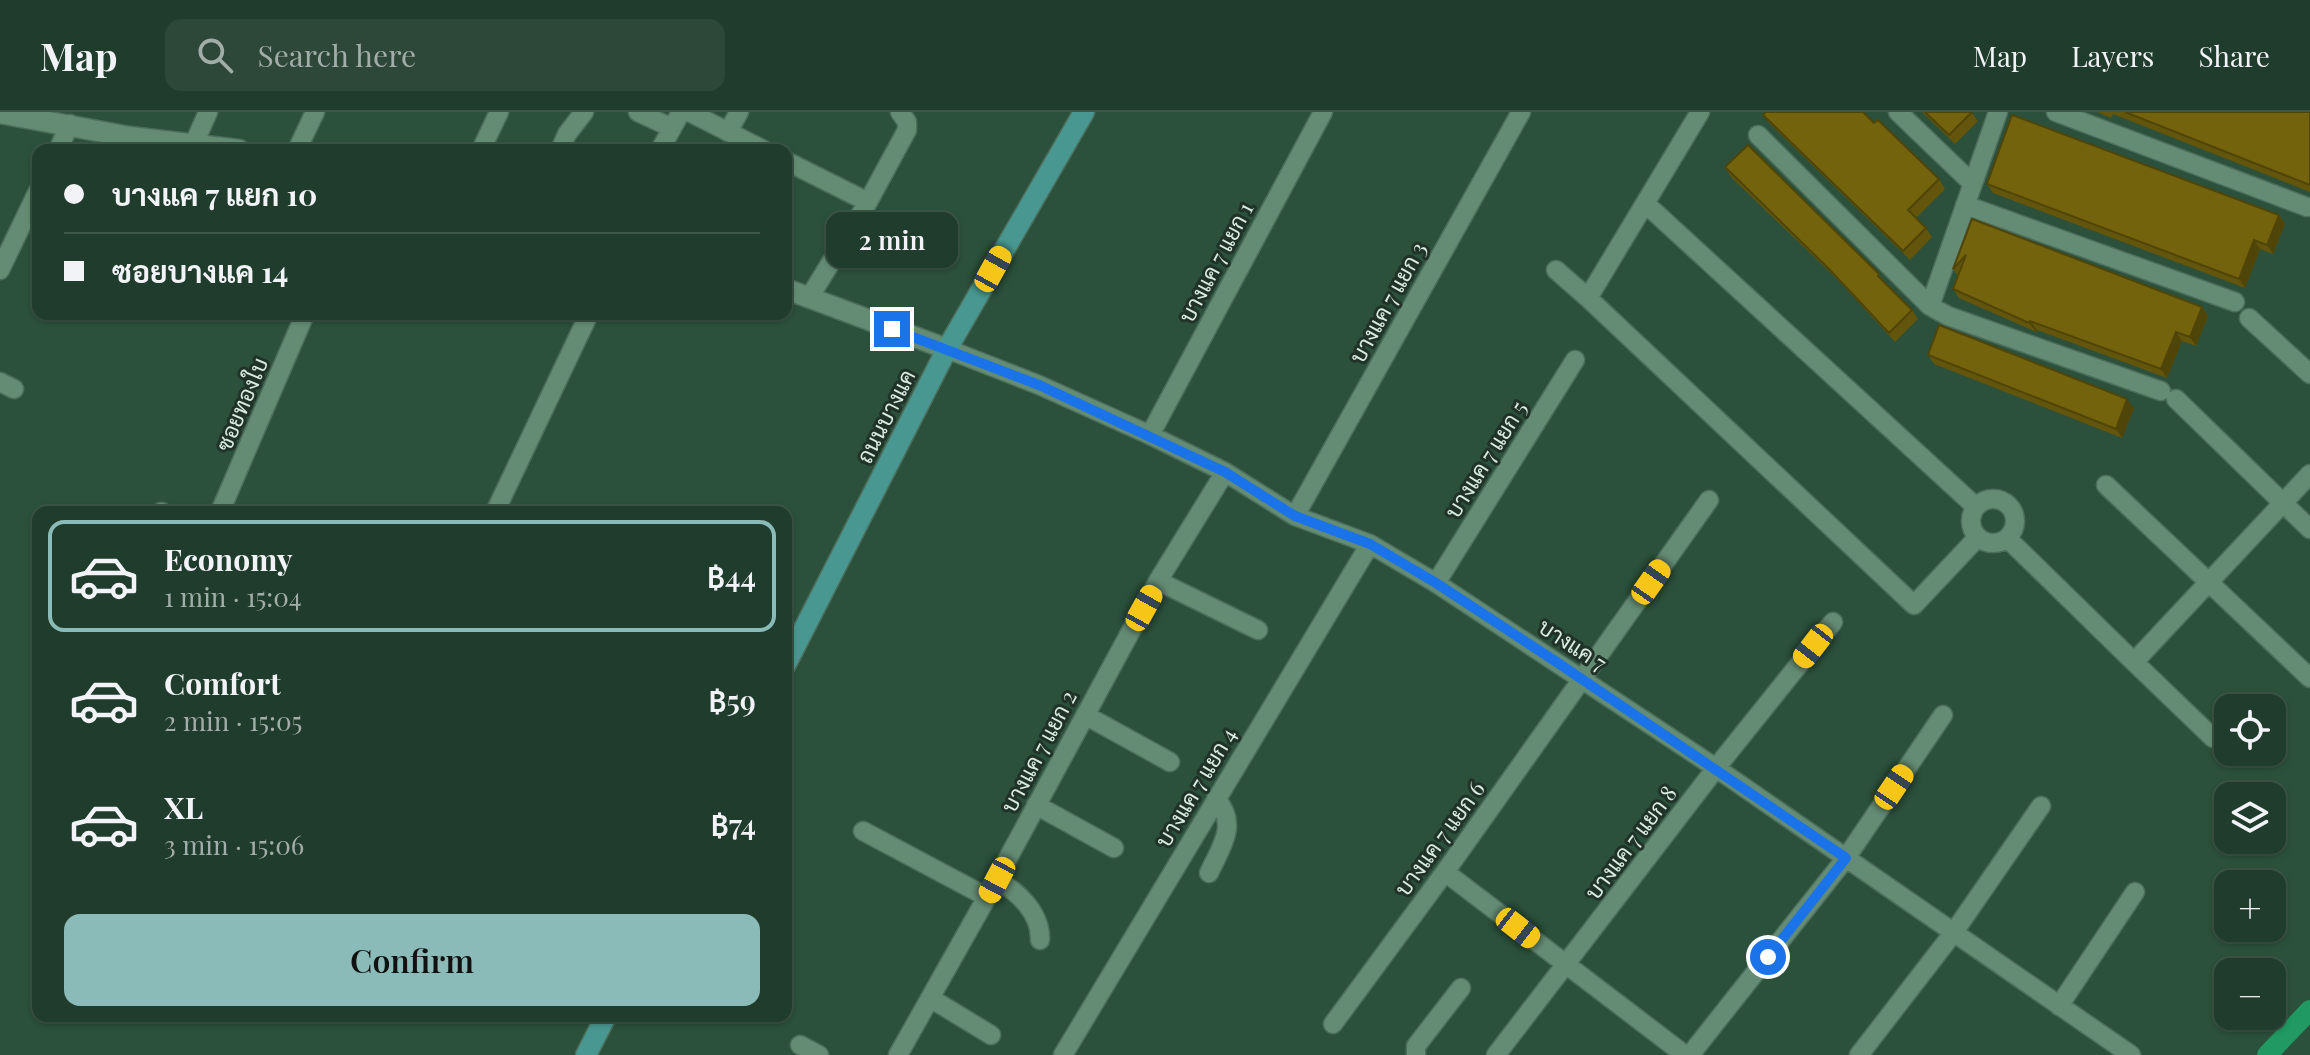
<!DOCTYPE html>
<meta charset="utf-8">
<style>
body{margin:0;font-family:"Playfair Display",Sarabun,serif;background:#2d4738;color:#f1f3f6;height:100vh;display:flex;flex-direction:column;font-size:30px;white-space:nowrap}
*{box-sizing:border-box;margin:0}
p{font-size:26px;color:#a2ada9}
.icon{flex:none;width:44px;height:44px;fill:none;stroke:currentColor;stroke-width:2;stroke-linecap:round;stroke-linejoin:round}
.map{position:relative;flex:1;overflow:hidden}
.details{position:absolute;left:32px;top:394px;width:760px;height:516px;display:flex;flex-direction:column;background:#203c2c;border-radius:16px;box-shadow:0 2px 6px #0004,0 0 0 2px #3d5648}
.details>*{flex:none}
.top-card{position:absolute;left:32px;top:32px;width:760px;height:176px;border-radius:16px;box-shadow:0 2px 6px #0004,0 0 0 2px #3d5648;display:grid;align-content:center;height:176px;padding:0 32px;background:#203c2c}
.fabs{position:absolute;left:2214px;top:582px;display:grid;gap:16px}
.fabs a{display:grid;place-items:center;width:72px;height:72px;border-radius:16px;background:#203c2c;box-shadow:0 2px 6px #0004,0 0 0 2px #3d5648;font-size:40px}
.end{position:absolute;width:36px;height:36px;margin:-18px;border:10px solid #1a73e8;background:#fff;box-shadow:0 0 0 4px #fff}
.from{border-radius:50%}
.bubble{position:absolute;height:56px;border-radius:16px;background:#203c2c;box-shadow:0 2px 6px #0004,0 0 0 2px #3d5648;font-size:26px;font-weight:600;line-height:56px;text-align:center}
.car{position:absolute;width:24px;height:48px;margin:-24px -12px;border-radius:10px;box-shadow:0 0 6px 2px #0007;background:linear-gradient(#f5c518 24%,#345 0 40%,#f5c518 0 76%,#345 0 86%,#f5c518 0)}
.top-card b{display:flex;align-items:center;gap:28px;height:76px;font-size:30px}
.top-card b+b{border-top:2px solid #3d5648}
.top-card i{width:20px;height:20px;background:#f1f3f6}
ul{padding:14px 0 0;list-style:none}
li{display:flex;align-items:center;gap:24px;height:112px;margin:0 16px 12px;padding:0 16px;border:4px solid transparent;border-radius:16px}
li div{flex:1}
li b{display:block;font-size:30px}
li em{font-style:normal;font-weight:600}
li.current{border-color:#8bbbb9}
li>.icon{width:72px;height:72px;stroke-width:1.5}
.cta{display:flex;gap:16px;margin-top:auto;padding:16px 32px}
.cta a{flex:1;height:92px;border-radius:16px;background:#8bbbb9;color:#111;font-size:32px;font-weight:600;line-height:92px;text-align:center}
header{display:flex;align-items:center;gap:48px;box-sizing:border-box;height:112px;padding:0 40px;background:#203c2c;border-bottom:2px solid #3d5648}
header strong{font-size:38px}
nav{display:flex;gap:44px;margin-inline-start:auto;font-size:28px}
.search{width:560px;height:72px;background:#2d4738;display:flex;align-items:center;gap:20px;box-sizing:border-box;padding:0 28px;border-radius:16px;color:#a2ada9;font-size:30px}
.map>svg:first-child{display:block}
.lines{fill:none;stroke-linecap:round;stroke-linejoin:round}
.canal{stroke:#209962;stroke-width:20}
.minor-casing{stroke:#4b6d5b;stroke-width:21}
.tertiary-casing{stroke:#4b6d5b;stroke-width:23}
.secondary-casing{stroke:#4b6d5b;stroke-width:23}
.minor{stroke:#648c74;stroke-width:18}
.tertiary{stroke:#648c74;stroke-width:20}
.secondary{stroke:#489891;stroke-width:20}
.wall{fill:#63550b}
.shaded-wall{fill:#504509}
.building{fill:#73630d;stroke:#504509;stroke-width:2}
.route{stroke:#1a73e8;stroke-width:10}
.labels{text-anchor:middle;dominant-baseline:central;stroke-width:6;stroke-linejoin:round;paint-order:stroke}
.street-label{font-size:22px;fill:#d8ede0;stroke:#213228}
</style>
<header>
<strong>Map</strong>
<div class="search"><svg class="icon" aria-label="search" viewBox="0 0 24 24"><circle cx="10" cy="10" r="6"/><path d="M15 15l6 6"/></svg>Search here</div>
<nav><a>Map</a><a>Layers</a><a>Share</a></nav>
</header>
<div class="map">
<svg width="2310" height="943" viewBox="0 0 2310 943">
<rect width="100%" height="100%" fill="#2b503b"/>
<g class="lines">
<!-- canal -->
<path class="canal" d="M2267 943 2310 898"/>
<defs>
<path id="minor" d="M638 0 672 16
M689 0 764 38
M1700 0 1588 186 1914 493 1978 425
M1898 0 1973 72
M2056 0 2307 95
M728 20 739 0
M1758 23 1930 194 1948 204 2161 279
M193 34 208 0
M58 38 70 12
M297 38 315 0
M481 38 499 0
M560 38 567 22 584 0
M660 38 681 0
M786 49 868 90
M1647 93 1976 395
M1965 93 2235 190
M0 158 38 79
M1556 158 1588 186
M809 186 868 90 907 18V10L900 0
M1930 194 1998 0
M2249 206 2310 262
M947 237 1039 273 1150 323 1225 360 1295 404 1370 432 1436 471 1716 656 2131 943
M0 270 14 277
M1150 323 1323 0
M2310 362 2283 391 2310 417
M2106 373 2310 566
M1971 409a22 22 0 1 1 44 0a22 22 0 1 1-44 0Z
M161 400H162
M220 400 305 202
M495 400 589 202
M1295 404 1521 0
M2007 426 2134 550 2283 391 2176 287
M1158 469 1258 518
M1436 471 1575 248
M2134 550 2213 626
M1085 603 1170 650
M1036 693 1114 736
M863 719 987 785
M1445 760 1685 943
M1209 761C1221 735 1239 712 1216 687
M997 768C1018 780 1041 801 1040 828
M930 886 991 923
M2059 894 2135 780
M1333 912 1445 760 1709 388
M800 933 819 943
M898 943 987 785 1158 469 1225 360
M1063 943 1370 432
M1416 943V934L1461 876
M1496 943 1716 656 1833 510
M1690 943 1846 746 1943 603
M1859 943 1954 820 2041 694"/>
<path id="tertiary" d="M0 1 130 25 239 38
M786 177 947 237"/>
<path id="secondary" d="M786 552 947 237 1084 0
M586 943 606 904"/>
</defs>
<!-- minor casing -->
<use href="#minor" class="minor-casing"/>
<!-- tertiary casing -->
<use href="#tertiary" class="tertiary-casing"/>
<!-- secondary casing -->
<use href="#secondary" class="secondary-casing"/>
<!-- minor -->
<use href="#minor" class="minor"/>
<!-- tertiary -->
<use href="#tertiary" class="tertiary"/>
<!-- secondary -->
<use href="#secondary" class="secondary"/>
</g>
<!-- wall -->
<path class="wall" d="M1922 0H1971L1978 9 1955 32Z
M2097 0H2310V80L2113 2 2111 6Z
M1763 3 1874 11 1939 67 1945 77 1916 106 1926 116 1932 125 1910 148 1770 12Z
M1725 55 1879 162 1885 172 1912 198 1918 207 1895 230 1837 167 1731 65Z
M1987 72 2279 103 2285 112 2273 142 2260 137 2245 176 1993 81Z
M1972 107 2202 195 2208 204 2196 234 2182 229 2167 266 2037 218 2036 220 1959 186 1953 177 1958 164 1953 157Z
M1928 243 2134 296 2122 326 1934 252Z"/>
<!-- shaded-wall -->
<path class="shaded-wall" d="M2279 103 2285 112 2273 142 2267 133Z
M2254 128 2260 137 2245 176 2239 167Z
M2202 195 2208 204 2196 234 2190 225Z
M2030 209 2037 218 2036 220 2029 211Z
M2176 220 2182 229 2167 266 2161 257Z
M2127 287 2134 296 2122 326 2116 317Z"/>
<!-- building -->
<path class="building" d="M1766 0H1863L1874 11 1878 8 1939 67 1908 98 1926 116 1903 139 1763 3Z
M1925 0H1972L1949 23Z
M2125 0H2310V73Z
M2012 3 2279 103 2267 133 2254 128 2239 167 1987 72Z
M1748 33 1879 162 1878 164 1912 198 1889 221 1830 158 1725 55Z
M1972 107 2202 195 2190 225 2176 220 2161 257 2030 209 2029 211 1953 177 1966 143 1953 157Z
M1939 213 2127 287 2116 317 1928 243Z"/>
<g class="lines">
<!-- route -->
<path class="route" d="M892 217 1039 273 1225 360 1295 404 1370 432 1436 471 1558 551 1846 746 1768 845"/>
</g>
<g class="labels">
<!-- street labels -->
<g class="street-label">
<text transform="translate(1215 150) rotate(-62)">บางแค 7 แยก 1</text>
<text transform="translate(1387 190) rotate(-61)">บางแค 7 แยก 3</text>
<text transform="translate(241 292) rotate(-67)">ซอยทองใบ</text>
<text transform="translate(885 304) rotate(-63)">ถนนบางแค</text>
<text transform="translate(1485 347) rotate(-58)">บางแค 7 แยก 5</text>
<text transform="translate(1573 532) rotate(33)">บางแค 7</text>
<text transform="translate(1038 639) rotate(-62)">บางแค 7 แยก 2</text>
<text transform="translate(1195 675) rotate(-59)">บางแค 7 แยก 4</text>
<text transform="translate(1439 726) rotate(-54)">บางแค 7 แยก 6</text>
<text transform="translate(1630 730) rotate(-53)">บางแค 7 แยก 8</text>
</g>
</g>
</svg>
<div class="fabs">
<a><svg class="icon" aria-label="locate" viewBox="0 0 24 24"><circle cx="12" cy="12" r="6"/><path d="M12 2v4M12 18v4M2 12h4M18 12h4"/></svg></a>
<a><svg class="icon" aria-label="layers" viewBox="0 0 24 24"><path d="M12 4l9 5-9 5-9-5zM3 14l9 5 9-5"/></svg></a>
<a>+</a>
<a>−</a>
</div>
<i class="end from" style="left:1768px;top:845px"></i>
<i class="end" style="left:892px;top:217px"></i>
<div class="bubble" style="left:826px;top:100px;width:132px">2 min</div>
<i class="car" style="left:993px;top:157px;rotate:29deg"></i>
<i class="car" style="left:1651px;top:470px;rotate:35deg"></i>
<i class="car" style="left:1144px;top:496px;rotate:29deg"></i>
<i class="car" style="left:1813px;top:534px;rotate:218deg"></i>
<i class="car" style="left:1894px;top:675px;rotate:34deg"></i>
<i class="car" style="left:997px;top:768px;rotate:208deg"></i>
<i class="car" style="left:1518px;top:816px;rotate:128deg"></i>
<div class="top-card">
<b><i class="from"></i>บางแค 7 แยก 10</b>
<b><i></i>ซอยบางแค 14</b>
</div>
<section class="details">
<ul>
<li class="current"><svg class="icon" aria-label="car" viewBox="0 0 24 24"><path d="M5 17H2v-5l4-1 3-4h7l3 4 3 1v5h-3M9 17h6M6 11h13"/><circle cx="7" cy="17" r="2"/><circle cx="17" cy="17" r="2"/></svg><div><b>Economy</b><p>1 min · 15:04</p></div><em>฿44</em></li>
<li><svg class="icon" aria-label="car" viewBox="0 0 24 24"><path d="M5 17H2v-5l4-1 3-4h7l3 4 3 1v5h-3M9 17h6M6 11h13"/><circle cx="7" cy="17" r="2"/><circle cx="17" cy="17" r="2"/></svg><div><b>Comfort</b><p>2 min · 15:05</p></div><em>฿59</em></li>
<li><svg class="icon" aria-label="car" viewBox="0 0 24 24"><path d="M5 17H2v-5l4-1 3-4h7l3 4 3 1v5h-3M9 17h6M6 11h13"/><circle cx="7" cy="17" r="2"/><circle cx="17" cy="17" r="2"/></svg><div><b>XL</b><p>3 min · 15:06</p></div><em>฿74</em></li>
</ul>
<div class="cta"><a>Confirm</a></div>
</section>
</div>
